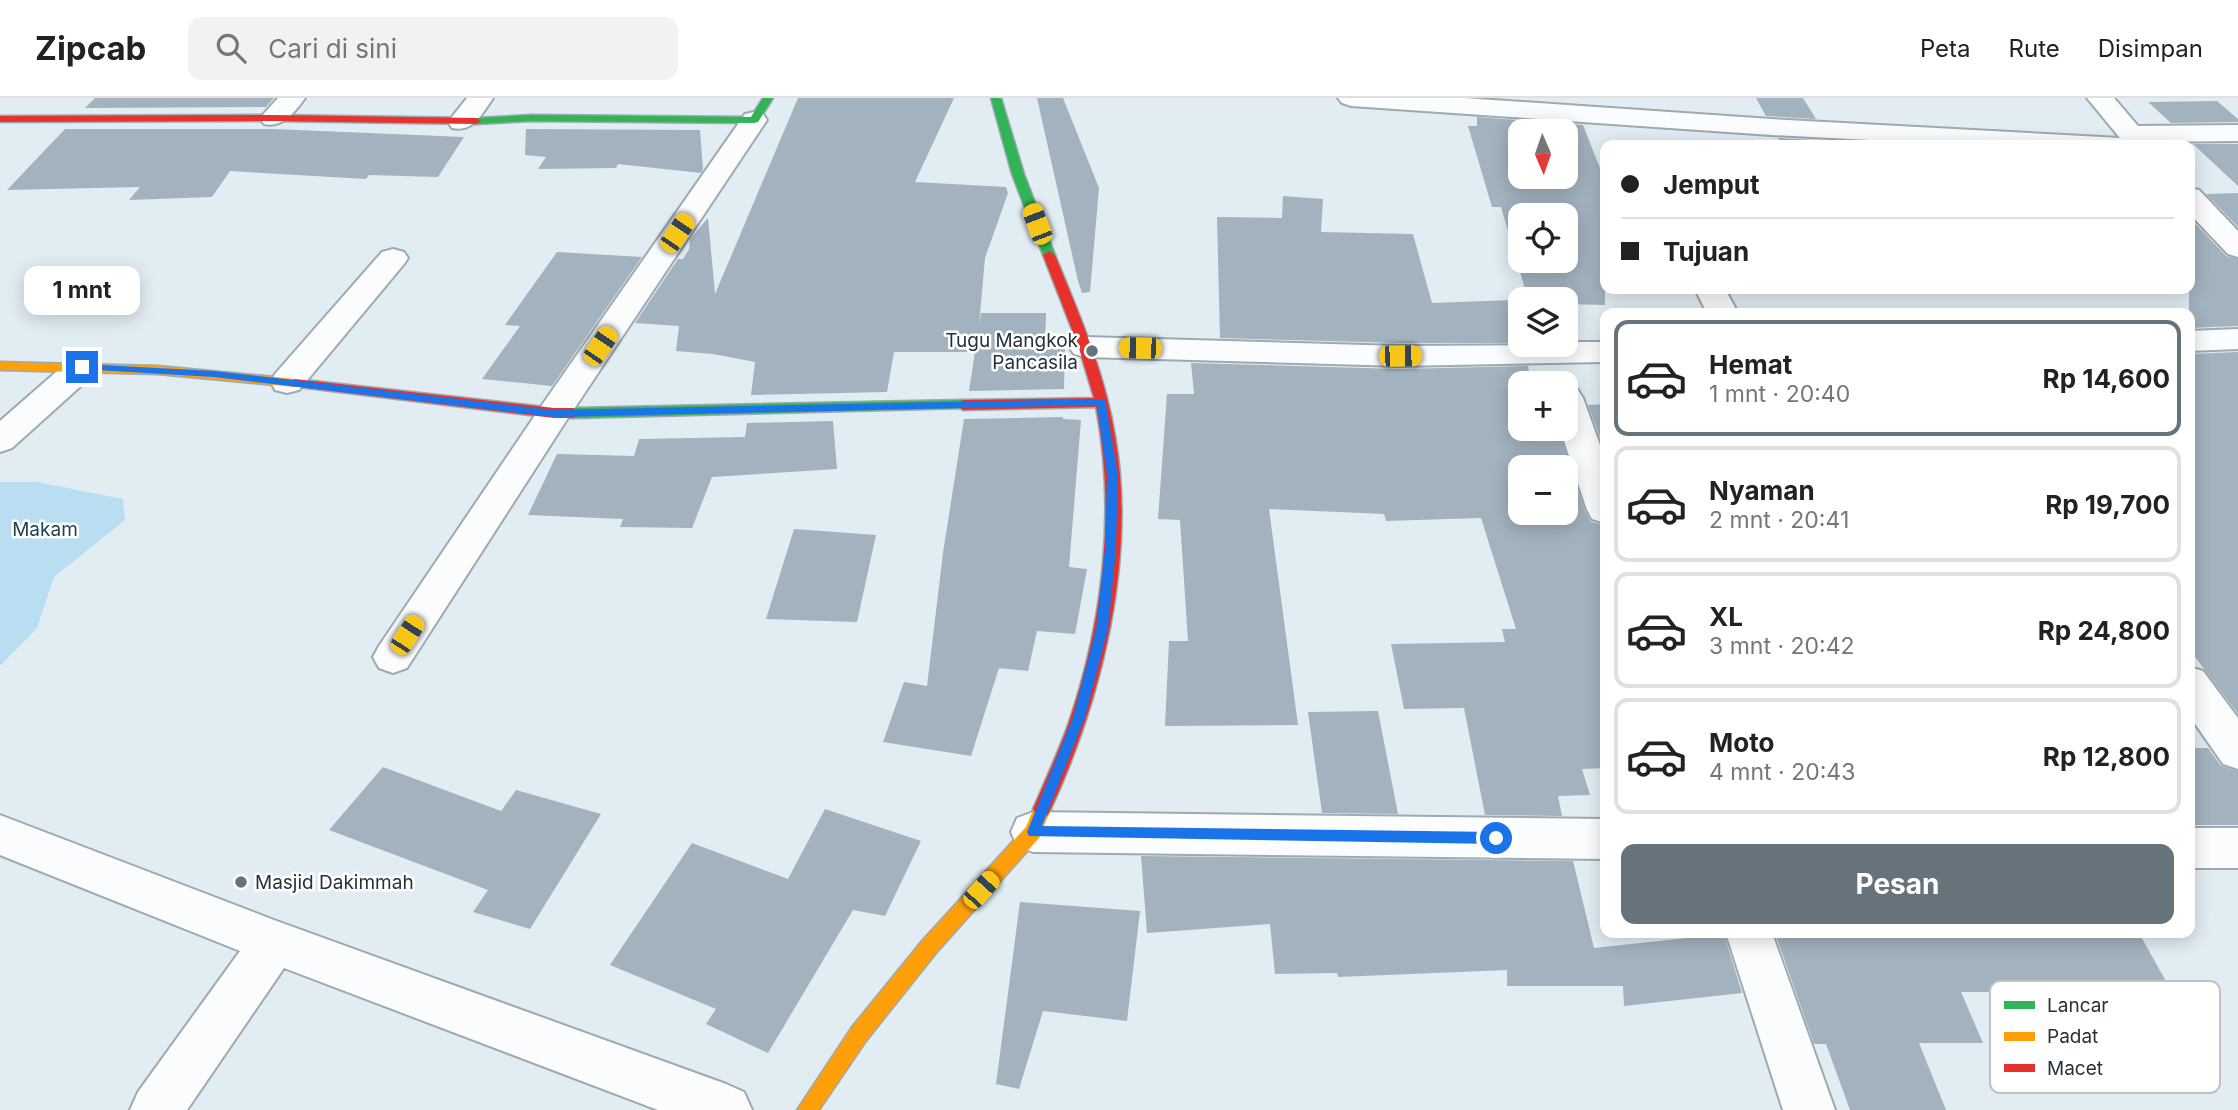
<!DOCTYPE html>
<html lang="id">
<meta charset="utf-8">
<style>
body{margin:0;font-family:Inter,sans-serif;background:#f2f2f2;color:#222;height:100vh;display:flex;flex-direction:column;font-size:26px;white-space:nowrap}
*{box-sizing:border-box;margin:0}
p{font-size:23px;color:#767676}
.icon{flex:none;width:38px;height:38px;fill:none;stroke:currentColor;stroke-width:2;stroke-linecap:round;stroke-linejoin:round}
.map{position:relative;flex:1;overflow:hidden}
.panel{position:absolute;left:1600px;top:210px;width:595px;height:630px;display:flex;flex-direction:column;background:#fff;border-radius:14px;box-shadow:0 4px 18px #0003}
.panel>*{flex:none}
.guide{position:absolute;left:1600px;top:42px;width:595px;height:154px;border-radius:14px;box-shadow:0 4px 18px #0003;display:grid;align-content:center;height:154px;padding:0 21px;background:#fff}
.needle{width:46px;rotate:178deg}
.tools{position:absolute;left:1508px;top:21px;display:grid;gap:14px}
.tools a{display:grid;place-items:center;width:70px;height:70px;border-radius:14px;background:#fff;box-shadow:0 4px 18px #0003;font-size:35px}
.end{position:absolute;width:32px;height:32px;margin:-16px;border:9px solid #1a73e8;background:#fff;box-shadow:0 0 0 4px #fff}
.from{border-radius:50%}
.bubble{position:absolute;height:49px;border-radius:14px;background:#fff;box-shadow:0 4px 18px #0003;font-size:23px;font-weight:700;line-height:49px;text-align:center}
.car{position:absolute;width:21px;height:42px;margin:-21px -10px;border-radius:9px;box-shadow:0 0 5px 2px #0007;background:linear-gradient(#f5c518 24%,#345 0 40%,#f5c518 0 76%,#345 0 86%,#f5c518 0)}
.guide b{display:flex;align-items:center;gap:24px;height:66px;font-size:26px}
.guide b+b{border-top:2px solid #e0e0e0}
.guide i{width:18px;height:18px;background:#222}
ul{padding:12px 0 0;list-style:none}
li{display:flex;align-items:center;gap:21px;height:116px;margin:0 14px 10px;padding:0 7px;border:4px solid #e0e0e0;border-radius:14px}
li div{flex:1}
li b{display:block;font-size:26px}
li em{font-style:normal;font-weight:700}
li.current{border-color:#67737b}
li>.icon{width:63px;height:63px;stroke-width:1.5}
.action{display:flex;gap:14px;margin-top:auto;padding:14px 21px}
.action a{flex:1;height:80px;border-radius:14px;background:#67737b;color:#fff;font-size:28px;font-weight:700;line-height:80px;text-align:center}
header{display:flex;align-items:center;gap:42px;box-sizing:border-box;height:98px;padding:0 35px;background:#fff;border-bottom:2px solid #e0e0e0}
header strong{font-size:33px}
nav{display:flex;gap:38px;margin-inline-start:auto;font-size:24px}
.search{width:490px;height:63px;background:#f2f2f2;display:flex;align-items:center;gap:18px;box-sizing:border-box;padding:0 24px;border-radius:14px;color:#767676;font-size:26px}
.map>svg:first-child{display:block}
.green{fill:#badef1}
.building{fill:#a2b2bf;fill-rule:evenodd}
.lines{fill:none;stroke-linecap:round;stroke-linejoin:round}
.street-casing{stroke:#9ea9b0;stroke-width:4}
.fast-casing{stroke:#9ea9b0;stroke-width:3}
.slow-casing{stroke:#9ea9b0;stroke-width:3}
.jam-casing{stroke:#9ea9b0;stroke-width:3}
.street{fill:#fbfcfd;fill-rule:evenodd}
.fast{fill:#30b455;fill-rule:evenodd}
.slow{fill:#ff9f0a;fill-rule:evenodd}
.jam{fill:#e5322d;fill-rule:evenodd}
.route{fill:#1a73e8}
.poi-dot{fill:#67737b;stroke:#fff;stroke-width:2.5}
.labels{text-anchor:middle;dominant-baseline:central;stroke-width:5;stroke-linejoin:round;paint-order:stroke}
.poi-label{font-size:19px;fill:#25323a;stroke:#fff;text-anchor:end}
.park-label{font-size:19px;fill:#1e4356;stroke:#fff}
.key{fill:#fff;stroke:#bec2c4;stroke-width:2}
.key-label{font-size:19px;fill:#25323a}
</style>
<header>
<strong>Zipcab</strong>
<div class="search"><svg class="icon" aria-label="search" viewBox="0 0 24 24"><circle cx="10" cy="10" r="6"/><path d="M15 15l6 6"/></svg>Cari di sini</div>
<nav><a>Peta</a><a>Rute</a><a>Disimpan</a></nav>
</header>
<div class="map">
<svg width="2238" height="1012" viewBox="0 0 2238 1012">
<rect width="100%" height="100%" fill="#e2edf3"/>
<!-- green -->
<path class="green" d="M0 384H37L123 401 125 422 54 479 37 530 0 568Z"/>
<!-- building -->
<path class="building" d="M95 0H274L266 9 85 10Z
M798 0H954L915 84 1006 89 1008 95 985 160 979 228 981 215H1046L1045 247H1065L1064 291 969 293 975 254H894L887 294 751 297 755 264 713 256 676 253 679 228 635 225 678 161H683L689 151 690 141 708 120 715 196Z
M1037 0H1063L1099 90 1090 194 1082 195 1078 183Z
M1756 0H1803L1816 21 1766 18Z
M2217 3 2238 21V24L2171 25 2148 4Z
M1477 19 1583 27 1605 83V207L1566 206V201H1528L1501 109H1492L1468 28H1477ZM1521 33H1566V79H1521ZM1521 117H1566V163H1521Z
M65 31H273L464 39 438 79 369 77 366 81 230 73 212 99 129 102 140 89 7 92Z
M526 31 700 32 703 71 701 75 618 66 616 70 538 71 546 59 525 57Z
M1778 40 1829 43 1832 47H1782Z
M2193 46H2238V88Z
M2238 95V129L2206 96Z
M1283 98 1323 101 1321 134 1413 136 1432 205 1513 202 1521 245H1400L1220 240 1217 119 1282 120Z
M2189 119 2226 158 2238 161V228L2189 230Z
M557 154 642 159 552 288 482 281 520 228 505 227Z
M2238 254V616L2189 551V256Z
M1191 265 1400 271 1528 268 1531 285H1521V331H1558L1585 413 1591 424 1605 427V670L1582 671 1590 697 1558 698 1562 718 1485 717 1464 610 1404 611 1391 546 1505 544 1502 531H1516L1481 420 1386 423 1384 416 1269 411 1298 627 1165 628 1169 543H1188L1180 422 1158 421 1167 296H1194ZM1521 369H1566V415H1521Z
M1605 306V353L1588 307Z
M1063 319V321L1081 322 1069 469 1087 471 1075 536 1037 533 1028 573 999 570 971 658 883 644 904 584 927 588 943 455 964 321Z
M833 323 837 371 712 379 692 430 620 429 623 421 528 417 557 356 634 358 639 341 745 339 747 325Z
M794 431 876 437 857 524 766 521Z
M1378 613 1398 716 1322 715 1308 614Z
M2189 650H2208L2221 668 2238 673V727H2189Z
M383 669 501 713 516 692 601 716 530 831 473 814 488 792 329 732Z
M825 711 921 743 885 818 853 812 768 955 706 926 716 911 610 867 692 745 788 781Z
M1141 758 1573 763 1594 850 1724 836 1742 895 1624 908 1623 888H1507V872L1338 879 1337 875 1275 876 1270 826 1147 835Z
M1020 804 1140 813 1127 923 1043 913 1019 991 996 986Z
M1775 835H2139L2172 894H1961L1983 945H1919L1946 1012H1850L1826 946H1814Z"/>
<g class="lines">
<defs>
<path id="street" d="M278 0H305C294 15 283 30 264 26L260 20Z
M467 0H493C482 16 473 35 452 30L448 24Z
M1338 0H1464L1771 21 2120 40 2087 0H2114L2138 28 2238 27V43L2151 44 2153 47H1966L1771 37 1351 8 1342 5Z
M754 14 763 16 767 22 566 323 407 570 393 575 379 570 373 559 379 548 542 307 745 16Z
M2189 90 2199 92 2238 133V159L2228 156 2189 115Z
M393 151 404 154 408 160 404 166 299 292 287 295 275 292 271 284 275 276 382 154Z
M1695 191H1725L1738 215H1707Z
M2238 231V251L2189 253V233Z
M1085 239 1400 248 1566 247V244H1605V264L1400 268 1085 259 1074 256 1069 249 1074 242Z
M82 258 93 261 98 269 93 277 12 350 0 354V323L71 261Z
M1566 289 1578 292 1583 300 1605 361V425L1592 421 1587 412 1560 331H1566Z
M2189 569 2203 573 2238 620V671L2223 666 2189 617Z
M1033 714 1605 721V761L1033 754 1017 748 1011 734 1017 720Z
M0 717 274 822 726 986 744 994 752 1012H658L284 870 187 1012H130L138 994 240 853 0 757Z
M2189 730H2238V770H2189Z
M1726 835H1772L1835 1012H1783Z"/>
<path id="fast" d="M763 0H773L758 24 754 25 531 23 476 26 471 23 476 20 531 17 751 19Z
M991 0H1001L1024 76 1055 157 1053 160H1045L1043 157 1012 76Z
M963 302 970 307 968 310 573 320 566 315 573 310Z"/>
<path id="slow" d="M0 264 158 268 295 281 302 285 295 289 158 276 0 272Z
M1042 703 1048 705 1051 711 1039 740 936 855 866 943 819 1012H797L852 929 922 843 1026 729 1036 705Z"/>
<path id="jam" d="M273 17 476 20 481 23 476 26 273 23 0 24V18Z
M1049 153 1055 157C1079 216 1105 275 1115 338 1137 462 1101 605 1048 717L1042 719 1036 717 1033 711C1045 683 1058 655 1068 627 1103 526 1116 413 1096 309L963 312 956 307 963 302 1094 300 1078 247 1043 157Z
M295 281 554 310H573L580 315 573 320H554L290 288 288 285Z"/>
</defs>
<!-- street casing -->
<use href="#street" class="street-casing"/>
<!-- fast casing -->
<use href="#fast" class="fast-casing"/>
<!-- slow casing -->
<use href="#slow" class="slow-casing"/>
<!-- jam casing -->
<use href="#jam" class="jam-casing"/>
<!-- street -->
<use href="#street" class="street"/>
<!-- fast -->
<use href="#fast" class="fast"/>
<!-- slow -->
<use href="#slow" class="slow"/>
<!-- jam -->
<use href="#jam" class="jam"/>
</g>
<!-- route -->
<path class="route" d="M82 266 214 273 554 312 1105 301 1118 377 1116 451 1108 531 1085 619 1042 728 1496 734 1502 740 1496 746 1029 738 1027 734 1073 619 1096 531 1105 451 1107 377 1097 307 554 319 214 279 79 271 77 269Z"/>
<!-- markers -->
<g class="poi-dot">
<circle cx="1092" cy="253" r="7"/>
<circle cx="241" cy="784" r="7"/>
</g>
<g class="labels">
<!-- poi labels -->
<g class="poi-label">
<text x="1078" y="242">Tugu Mangkok<tspan x="1078" dy="22">Pancasila</tspan></text>
<text x="255" y="784" text-anchor="start">Masjid Dakimmah</text>
</g>
<!-- park labels -->
<g class="park-label">
<text x="45" y="431">Makam</text>
</g>
</g>
<!-- legend -->
<rect x="1990" y="883" width="230" height="112" rx="10" class="key"/>
<rect x="2004" y="903" width="31" height="8" fill="#30b455"/>
<rect x="2004" y="934" width="31" height="9" fill="#ff9f0a"/>
<rect x="2004" y="966" width="31" height="8" fill="#e5322d"/>
<g class="key-label">
<text x="2047" y="914">Lancar</text>
<text x="2047" y="945">Padat</text>
<text x="2047" y="977">Macet</text>
</g>
</svg>
<div class="tools">
<a><svg class="needle" viewBox="-14 -14 28 28"><path d="M0-13l5 13h-10z" fill="#e53935"/><path d="M0 13l5-13h-10z" fill="#767676"/></svg></a>
<a><svg class="icon" aria-label="locate" viewBox="0 0 24 24"><circle cx="12" cy="12" r="6"/><path d="M12 2v4M12 18v4M2 12h4M18 12h4"/></svg></a>
<a><svg class="icon" aria-label="layers" viewBox="0 0 24 24"><path d="M12 4l9 5-9 5-9-5zM3 14l9 5 9-5"/></svg></a>
<a>+</a>
<a>−</a>
</div>
<i class="end from" style="left:1496px;top:740px"></i>
<i class="end" style="left:82px;top:269px"></i>
<div class="bubble" style="left:24px;top:168px;width:116px">1 mnt</div>
<i class="car" style="left:1037px;top:126px;rotate:339deg"></i>
<i class="car" style="left:677px;top:135px;rotate:34deg"></i>
<i class="car" style="left:600px;top:248px;rotate:34deg"></i>
<i class="car" style="left:1140px;top:250px;rotate:271deg"></i>
<i class="car" style="left:1400px;top:258px;rotate:89deg"></i>
<i class="car" style="left:407px;top:537px;rotate:33deg"></i>
<i class="car" style="left:981px;top:792px;rotate:42deg"></i>
<div class="guide">
<b><i class="from"></i>Jemput</b>
<b><i></i>Tujuan</b>
</div>
<section class="panel">
<ul>
<li class="current"><svg class="icon" aria-label="car" viewBox="0 0 24 24"><path d="M5 17H2v-5l4-1 3-4h7l3 4 3 1v5h-3M9 17h6M6 11h13"/><circle cx="7" cy="17" r="2"/><circle cx="17" cy="17" r="2"/></svg><div><b>Hemat</b><p>1 mnt · 20:40</p></div><em>Rp 14,600</em></li>
<li><svg class="icon" aria-label="car" viewBox="0 0 24 24"><path d="M5 17H2v-5l4-1 3-4h7l3 4 3 1v5h-3M9 17h6M6 11h13"/><circle cx="7" cy="17" r="2"/><circle cx="17" cy="17" r="2"/></svg><div><b>Nyaman</b><p>2 mnt · 20:41</p></div><em>Rp 19,700</em></li>
<li><svg class="icon" aria-label="car" viewBox="0 0 24 24"><path d="M5 17H2v-5l4-1 3-4h7l3 4 3 1v5h-3M9 17h6M6 11h13"/><circle cx="7" cy="17" r="2"/><circle cx="17" cy="17" r="2"/></svg><div><b>XL</b><p>3 mnt · 20:42</p></div><em>Rp 24,800</em></li>
<li><svg class="icon" aria-label="car" viewBox="0 0 24 24"><path d="M5 17H2v-5l4-1 3-4h7l3 4 3 1v5h-3M9 17h6M6 11h13"/><circle cx="7" cy="17" r="2"/><circle cx="17" cy="17" r="2"/></svg><div><b>Moto</b><p>4 mnt · 20:43</p></div><em>Rp 12,800</em></li>
</ul>
<div class="action"><a>Pesan</a></div>
</section>
</div>
